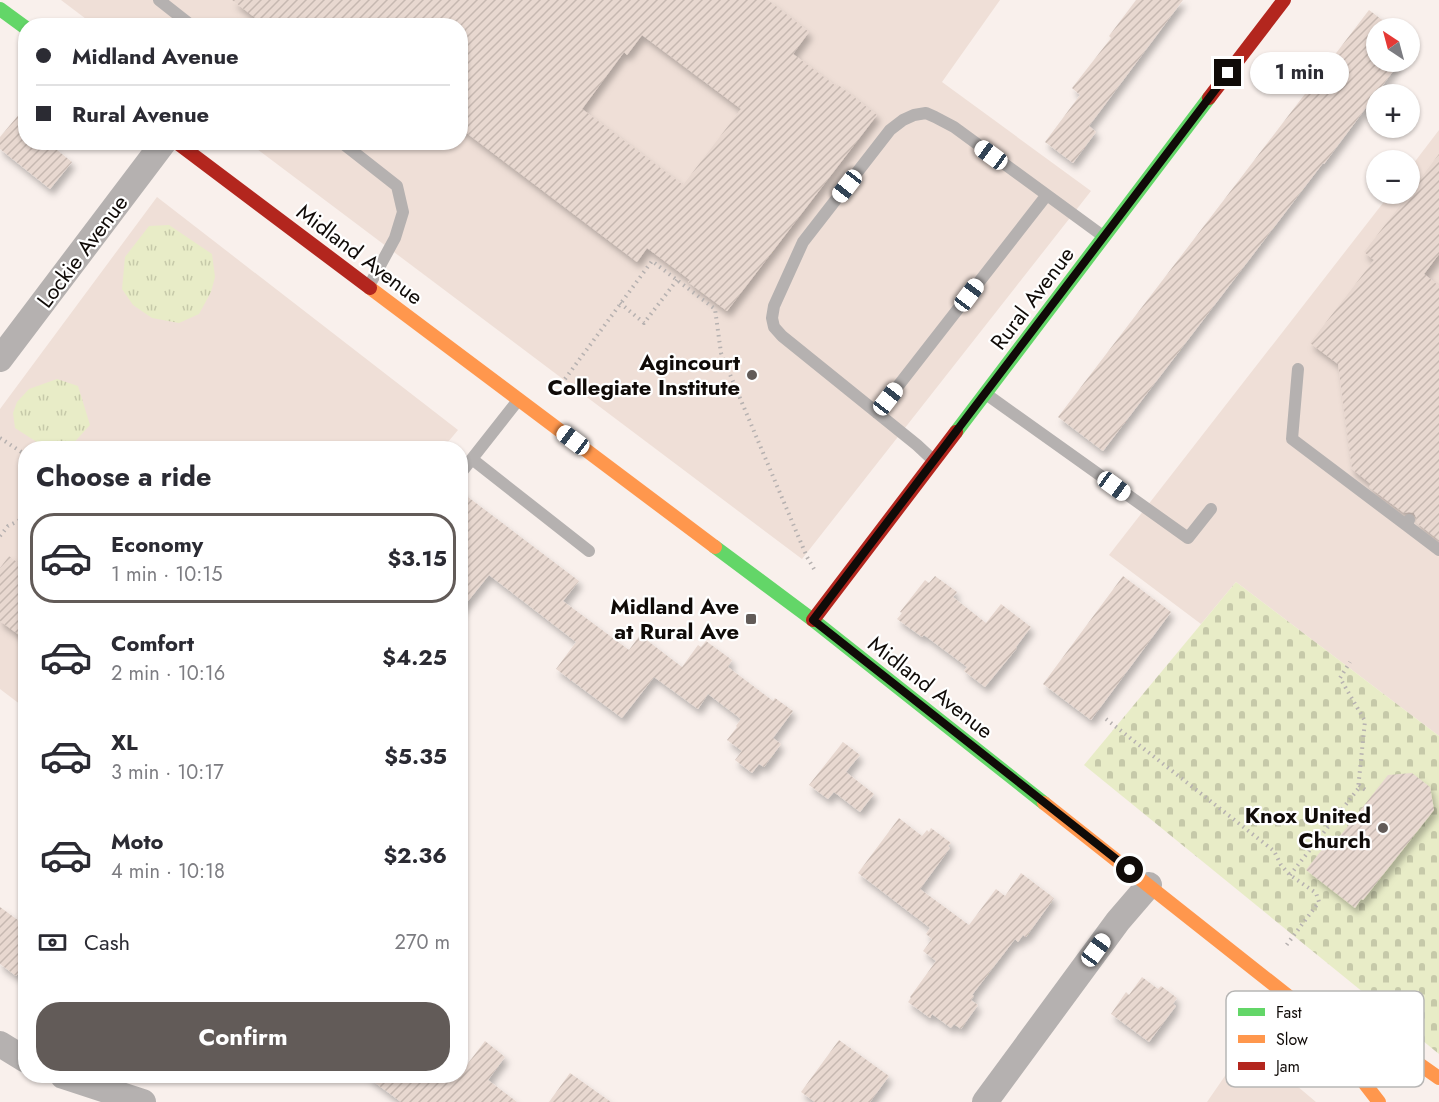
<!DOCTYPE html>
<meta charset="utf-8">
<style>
body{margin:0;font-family:Jost,sans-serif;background:#f2f2f3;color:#2b2b33;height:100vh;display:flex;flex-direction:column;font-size:22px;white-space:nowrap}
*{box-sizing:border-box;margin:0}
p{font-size:20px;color:#7c7c81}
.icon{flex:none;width:33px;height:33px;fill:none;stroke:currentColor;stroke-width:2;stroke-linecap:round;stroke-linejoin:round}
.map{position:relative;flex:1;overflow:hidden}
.sheet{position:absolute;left:18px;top:441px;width:450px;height:642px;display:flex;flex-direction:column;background:#fff;border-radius:24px;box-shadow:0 2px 4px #0004}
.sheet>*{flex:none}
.top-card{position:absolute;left:18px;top:18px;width:450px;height:132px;border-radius:24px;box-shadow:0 2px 4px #0004;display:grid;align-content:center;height:132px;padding:0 18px;background:#fff}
.needle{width:39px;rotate:324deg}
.fabs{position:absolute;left:1366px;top:18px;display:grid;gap:12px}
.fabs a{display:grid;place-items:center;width:54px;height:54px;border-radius:50%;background:#fff;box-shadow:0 2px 4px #0004;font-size:30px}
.end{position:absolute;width:27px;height:27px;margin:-14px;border:8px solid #100b08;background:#fff;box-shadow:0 0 0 3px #fff}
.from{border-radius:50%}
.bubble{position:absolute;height:42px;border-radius:21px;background:#fff;box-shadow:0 2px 4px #0004;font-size:20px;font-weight:700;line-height:42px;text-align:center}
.car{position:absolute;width:18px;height:36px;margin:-18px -9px;border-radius:8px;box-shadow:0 0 4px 2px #0007;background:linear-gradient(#fff 24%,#345 0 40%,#fff 0 76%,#345 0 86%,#fff 0)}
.top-card b{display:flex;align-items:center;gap:21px;height:57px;font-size:22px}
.top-card b+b{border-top:2px solid #e1e1e2}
.top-card i{width:15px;height:15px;background:#2b2b33}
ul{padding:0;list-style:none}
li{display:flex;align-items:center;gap:18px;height:90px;margin:0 12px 9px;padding:0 6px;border:3px solid transparent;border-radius:24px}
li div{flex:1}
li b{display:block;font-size:22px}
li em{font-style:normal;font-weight:700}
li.selected{border-color:#625b58}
li>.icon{width:54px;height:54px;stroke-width:1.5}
h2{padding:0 18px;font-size:27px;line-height:72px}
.pay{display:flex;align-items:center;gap:15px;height:66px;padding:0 18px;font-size:22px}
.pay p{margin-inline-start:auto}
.button{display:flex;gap:12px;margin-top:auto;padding:12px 18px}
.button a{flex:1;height:69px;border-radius:24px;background:#625b58;color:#fff;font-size:24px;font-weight:700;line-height:69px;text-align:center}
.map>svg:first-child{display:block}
.built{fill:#efdfd7}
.cemetery{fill:url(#cemetery-stones)}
.park{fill:url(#park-tufts)}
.building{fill:url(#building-hatch);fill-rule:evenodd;filter:url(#shadow)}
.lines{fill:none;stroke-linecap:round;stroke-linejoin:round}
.path{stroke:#b6b1b0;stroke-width:4;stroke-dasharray:1.5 4.5;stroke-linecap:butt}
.lane{stroke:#b5b1b0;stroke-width:12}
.street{stroke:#b5b1b0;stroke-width:26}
.fast{stroke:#63d668;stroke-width:14}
.slow{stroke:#ff974d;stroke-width:14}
.jam{stroke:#b3261e;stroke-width:14}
.route{stroke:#100b08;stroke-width:8}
.poi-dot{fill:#625b58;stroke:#fff;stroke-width:2}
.labels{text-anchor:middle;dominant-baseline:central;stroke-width:4.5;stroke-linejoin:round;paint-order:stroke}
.street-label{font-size:22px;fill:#100b08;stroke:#fff}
.poi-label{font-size:22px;font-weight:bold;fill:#100b08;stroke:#fff;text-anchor:end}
.key{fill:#fff;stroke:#b7b6b5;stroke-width:1.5}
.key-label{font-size:16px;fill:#100b08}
</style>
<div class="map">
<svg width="1439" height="1102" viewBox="0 0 1439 1102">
<defs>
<pattern id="cemetery-stones" width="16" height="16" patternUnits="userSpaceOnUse" patternTransform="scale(1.5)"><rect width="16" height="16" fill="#e8ecc7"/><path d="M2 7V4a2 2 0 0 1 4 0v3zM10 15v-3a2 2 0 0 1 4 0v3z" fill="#c6c9a9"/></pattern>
<pattern id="park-tufts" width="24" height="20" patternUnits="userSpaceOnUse" patternTransform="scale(1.5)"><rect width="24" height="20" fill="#e8ecc7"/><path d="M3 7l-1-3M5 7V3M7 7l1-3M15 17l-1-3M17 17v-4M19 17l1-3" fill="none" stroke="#c6c9a9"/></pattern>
<pattern id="building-hatch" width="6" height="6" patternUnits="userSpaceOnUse" patternTransform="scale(1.5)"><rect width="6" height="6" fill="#e8d8d0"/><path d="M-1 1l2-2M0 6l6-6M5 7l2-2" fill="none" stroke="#c6b8b1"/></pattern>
<filter id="shadow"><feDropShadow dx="3.5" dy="6" stdDeviation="3" flood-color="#0004"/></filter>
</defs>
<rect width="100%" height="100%" fill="#f9f0ec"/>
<!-- built -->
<path class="built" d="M61 0H1000L942 82 1091 191 802 559 249 143 460 142V26L94 25Z
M1439 130V736L1236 582 1201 624 1109 555 1390 194H1410V168Z
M157 197 458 430 443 448H26L25 708 0 689V409Z
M1247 1044 1316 1102H1207Z"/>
<!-- cemetery -->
<path class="cemetery" d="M1236 582 1439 736V1054L1084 765Z"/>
<!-- park -->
<path class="park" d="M169 225 212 254 215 277 211 292 199 314 179 323 152 318 133 305 122 289 125 257 149 226Z
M57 379 78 386 90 425 69 448H46L15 428 13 413 17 402 29 389Z"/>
<!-- building -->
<path class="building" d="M232 0H768L809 32 793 54 836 86 837 84 877 115 727 311 688 282 690 280 647 248 637 262 460 128V26H266ZM642 35 741 109 683 185 582 109 624 52 627 55Z
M1136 0H1183L1089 126 1096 132 1073 163 1045 142 1080 95 1072 88 1111 38 1109 36Z
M1369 10 1393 28H1377V62H1400L1324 164 1323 163 1103 451 1058 417Z
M26 106V142H47L72 162 50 189 0 149V137Z
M1439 154V254L1424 274 1439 286V540L1417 523 1416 517 1414 513 1409 512 1404 513 1369 487 1371 484 1352 469 1338 364 1310 343 1374 260 1364 252 1409 194H1410V192Z
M460 491 579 581 563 601 629 650 640 635 682 667 698 645 701 647 706 641 732 660 728 667 773 701 775 698 793 711 773 738 781 744 764 767 759 764 752 773 735 760 742 751 727 740 737 727 736 726 741 719 708 694 698 709 654 677 622 718 556 669 576 642 489 575 460 611Z
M9 556 26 569V640L0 621V568Z
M935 576 957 592 953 597 986 623 1001 604 1031 627 1016 647 1017 648 985 687 964 671 967 667 924 635 922 637 897 619 902 613 900 612 925 580 929 583Z
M1123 576 1171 612 1091 720 1043 684Z
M843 742 860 755 846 772 874 794 860 812 834 792 828 799 809 785Z
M1412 773 1430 787 1434 810 1363 900 1361 899 1355 908 1306 870 1324 847 1329 850 1388 775Z
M899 818 922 836 927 830 929 832 931 828 951 843 948 846 950 848 920 889 969 925 996 889 1005 896 1021 873 1054 898 1026 937 1023 935 1018 942 1015 939 972 995 974 996 971 1000 978 1005 961 1029 954 1024 951 1028 932 1014 930 1018 908 1002 911 998 910 997 936 961 923 951 932 939 926 934 930 928 858 873Z
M0 907 26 926V964L16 976 0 964Z
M1142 977 1158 989 1161 986 1177 998 1173 1004 1176 1006 1149 1042 1111 1014 1126 992 1129 995Z
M839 1040 889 1076 870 1102H815L801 1092Z
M485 1041 505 1057 488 1080 517 1102H401L366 1076H460V1071L465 1065 466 1066Z
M570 1073 611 1102H549Z"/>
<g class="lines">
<!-- path -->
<path class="path" d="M620 303 644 323 677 280
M565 379 652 261 715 309 721 353 807 557 814 569
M0 438 26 455
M0 536 8 526 26 517
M1106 719 1274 851 1281 865 1290 875 1316 893 1319 902 1285 947
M1359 785 1368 792
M1290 875 1358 789 1365 721 1340 678 1350 662"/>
<!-- lane -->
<path class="lane" d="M159 0 192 26
M341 142 397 186 403 212 395 238 369 286
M1298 369 1292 439 1406 525
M986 394 1188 538 1211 509
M877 413 1046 196
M472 459 589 551
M932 459 917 445 782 336 774 327 772 318 774 306 803 242 890 130 903 120 914 115 926 113 935 117 954 127 1103 236
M460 474 519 399
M1409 520 1406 525 1439 550"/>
<!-- street -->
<path class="street" d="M0 359 164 142
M0 1044 26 1060
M63 1076 143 1102
M985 1102 1118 921 1149 885"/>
<!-- fast -->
<path class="fast" d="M0 9 26 28
M956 432 1209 98
M715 547 813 620 1044 803"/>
<!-- slow -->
<path class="slow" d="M370 288 715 547
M1044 803 1312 1015 1379 1102
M1316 1017 1412 1059 1439 1078"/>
<!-- jam -->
<path class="jam" d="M1209 98 1284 0
M176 142 370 288
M813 620 956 432"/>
</g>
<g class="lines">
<!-- route -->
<path class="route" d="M1130 870 813 620 1228 73"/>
</g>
<!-- markers -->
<g class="poi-dot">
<circle cx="752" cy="375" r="6"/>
<rect x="745" y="613" width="12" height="12" rx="3"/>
<circle cx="1383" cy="828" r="6"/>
</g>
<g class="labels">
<!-- street labels -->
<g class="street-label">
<text transform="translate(82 251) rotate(-53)">Lockie Avenue</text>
<text transform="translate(360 254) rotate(37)">Midland Avenue</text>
<text transform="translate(1032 298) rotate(-53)">Rural Avenue</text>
<text transform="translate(931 687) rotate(38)">Midland Avenue</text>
</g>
<!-- poi labels -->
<g class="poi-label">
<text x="740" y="362">Agincourt<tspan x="740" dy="25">Collegiate Institute</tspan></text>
<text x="739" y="606">Midland Ave<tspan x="739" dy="25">at Rural Ave</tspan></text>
<text x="1371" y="815">Knox United<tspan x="1371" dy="25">Church</tspan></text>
</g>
</g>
<!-- legend -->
<rect x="1226" y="991" width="198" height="96" rx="9" class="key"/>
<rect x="1238" y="1008" width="27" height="8" fill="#63d668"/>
<rect x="1238" y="1035" width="27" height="8" fill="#ff974d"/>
<rect x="1238" y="1062" width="27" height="8" fill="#b3261e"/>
<g class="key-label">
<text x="1276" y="1018">Fast</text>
<text x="1276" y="1045">Slow</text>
<text x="1276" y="1072">Jam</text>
</g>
</svg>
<div class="fabs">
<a><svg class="needle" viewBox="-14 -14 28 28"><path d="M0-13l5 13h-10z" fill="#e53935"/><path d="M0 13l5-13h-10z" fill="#7c7c81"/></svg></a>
<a>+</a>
<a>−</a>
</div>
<i class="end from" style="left:1130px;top:870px"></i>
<i class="end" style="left:1228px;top:73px"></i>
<div class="bubble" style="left:1250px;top:52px;width:99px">1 min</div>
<i class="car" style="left:991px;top:155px;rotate:306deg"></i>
<i class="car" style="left:847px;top:186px;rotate:218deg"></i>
<i class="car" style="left:969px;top:295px;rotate:37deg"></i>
<i class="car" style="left:888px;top:399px;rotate:38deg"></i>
<i class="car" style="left:573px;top:440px;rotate:307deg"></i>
<i class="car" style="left:1114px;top:486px;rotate:126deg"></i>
<i class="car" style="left:1096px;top:950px;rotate:36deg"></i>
<div class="top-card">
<b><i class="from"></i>Midland Avenue</b>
<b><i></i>Rural Avenue</b>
</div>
<section class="sheet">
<h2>Choose a ride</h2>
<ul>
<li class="selected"><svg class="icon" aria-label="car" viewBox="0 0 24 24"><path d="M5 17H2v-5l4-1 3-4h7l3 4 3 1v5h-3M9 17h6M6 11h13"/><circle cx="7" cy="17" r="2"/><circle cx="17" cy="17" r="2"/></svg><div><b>Economy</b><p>1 min · 10:15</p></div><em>$3.15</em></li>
<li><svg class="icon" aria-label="car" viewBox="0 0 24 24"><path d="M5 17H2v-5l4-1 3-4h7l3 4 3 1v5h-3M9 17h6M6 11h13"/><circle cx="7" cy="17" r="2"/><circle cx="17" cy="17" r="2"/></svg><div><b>Comfort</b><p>2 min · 10:16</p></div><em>$4.25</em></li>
<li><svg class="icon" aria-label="car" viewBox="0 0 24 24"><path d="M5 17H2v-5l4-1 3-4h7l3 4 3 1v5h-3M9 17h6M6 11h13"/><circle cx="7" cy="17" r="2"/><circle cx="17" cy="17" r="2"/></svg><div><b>XL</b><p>3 min · 10:17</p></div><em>$5.35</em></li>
<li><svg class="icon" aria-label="car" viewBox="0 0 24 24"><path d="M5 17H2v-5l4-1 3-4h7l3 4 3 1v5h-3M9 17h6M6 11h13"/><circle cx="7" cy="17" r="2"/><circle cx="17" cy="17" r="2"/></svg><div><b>Moto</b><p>4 min · 10:18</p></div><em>$2.36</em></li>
</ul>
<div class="pay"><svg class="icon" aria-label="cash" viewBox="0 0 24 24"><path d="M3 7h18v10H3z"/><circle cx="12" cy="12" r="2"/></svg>Cash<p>270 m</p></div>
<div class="button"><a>Confirm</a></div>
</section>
</div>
